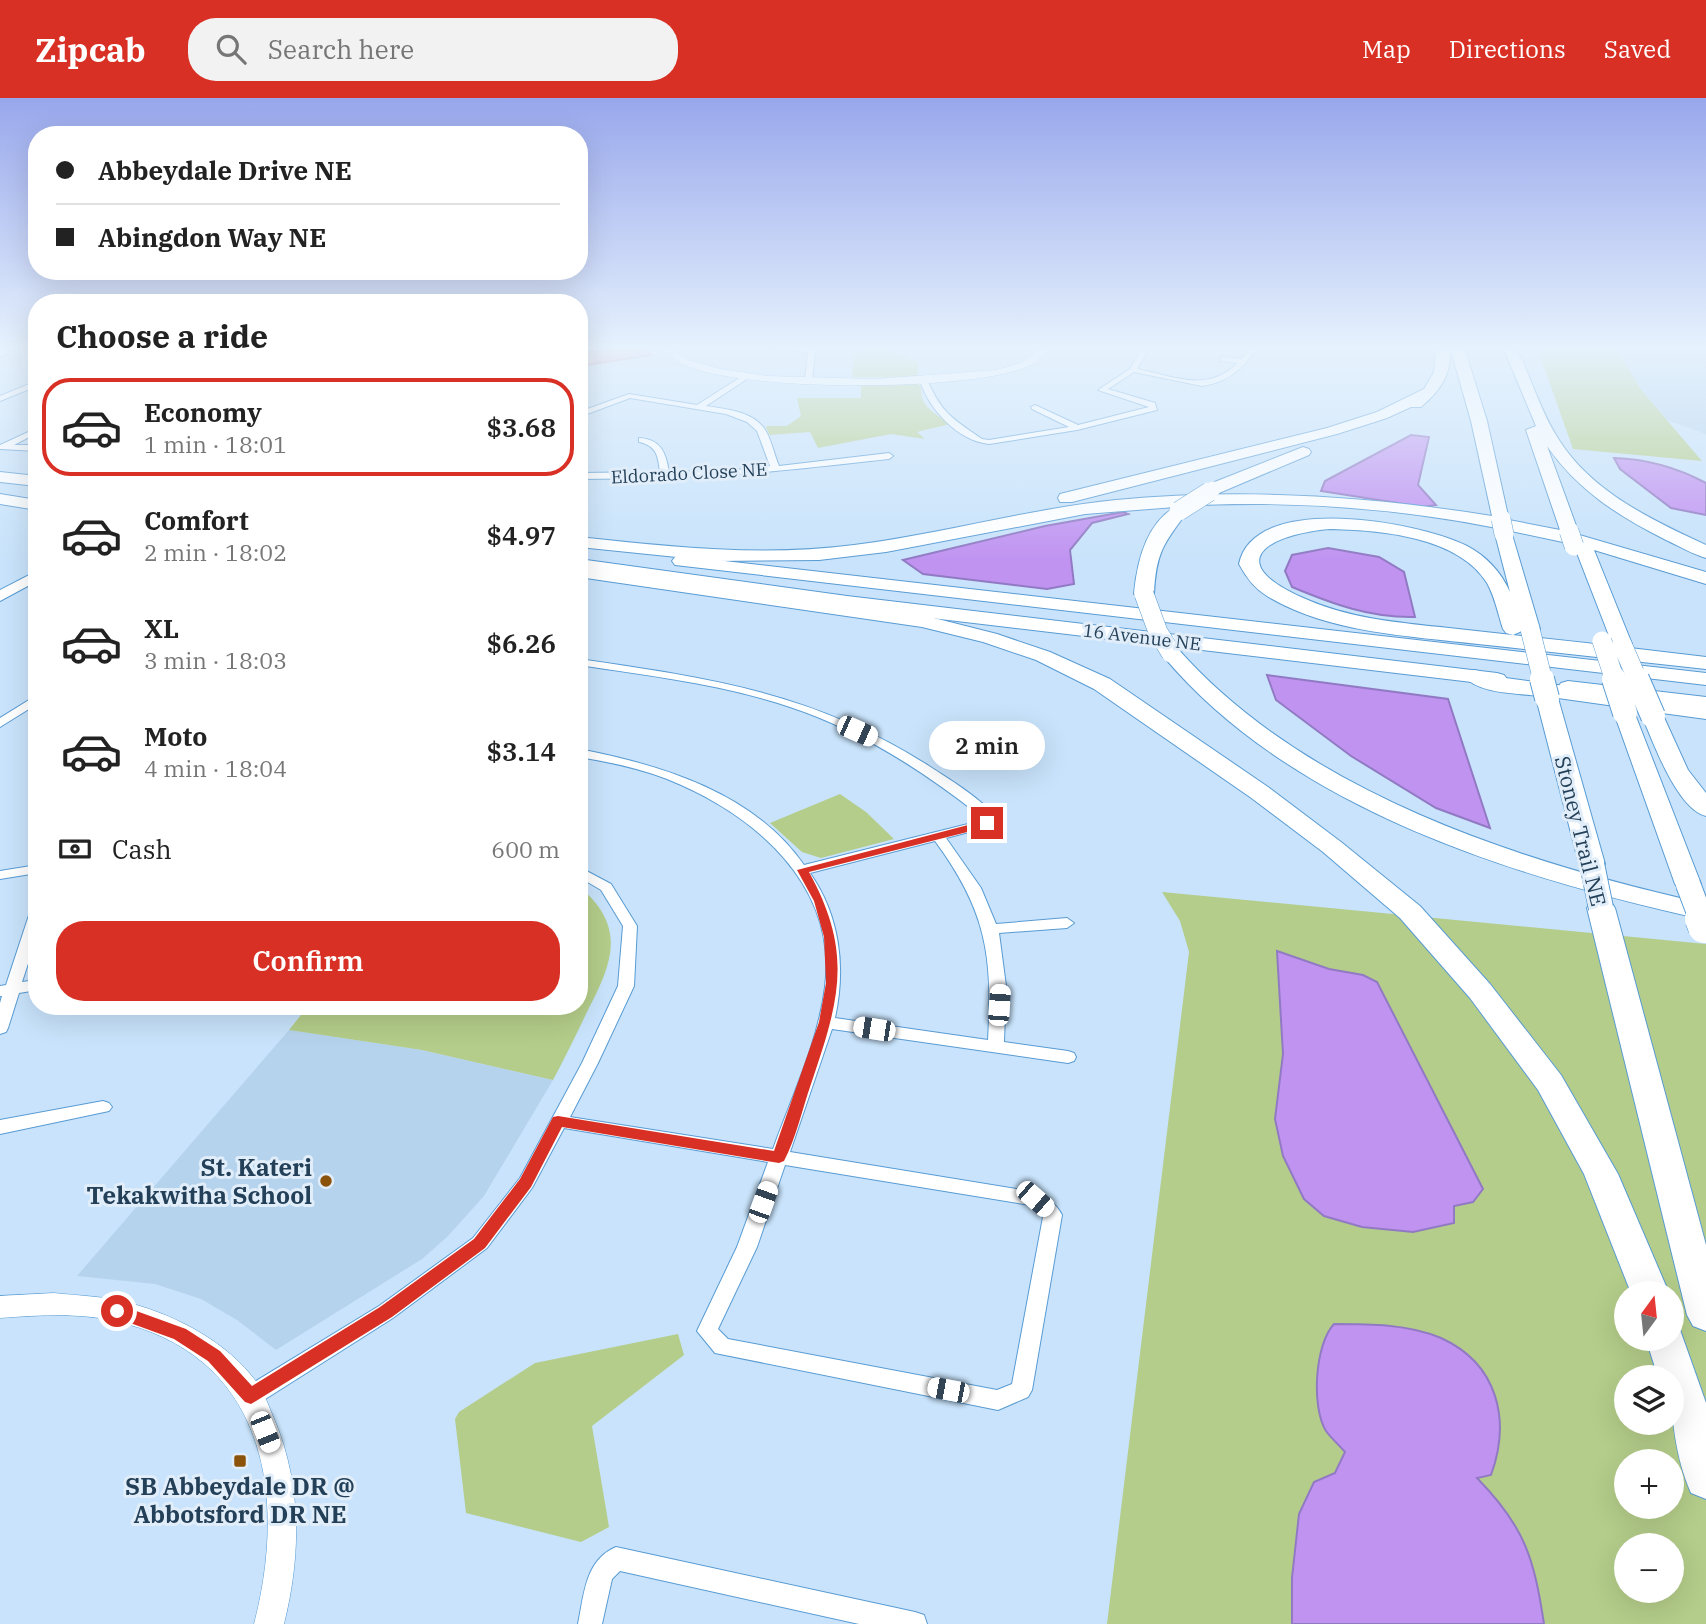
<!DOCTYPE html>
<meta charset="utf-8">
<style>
body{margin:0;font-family:"IBM Plex Serif",serif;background:#f2f2f2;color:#222;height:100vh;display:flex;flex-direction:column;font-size:26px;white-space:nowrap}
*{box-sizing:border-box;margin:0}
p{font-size:23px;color:#767676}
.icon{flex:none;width:38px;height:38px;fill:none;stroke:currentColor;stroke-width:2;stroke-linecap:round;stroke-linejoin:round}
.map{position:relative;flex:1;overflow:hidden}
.details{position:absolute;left:28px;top:196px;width:560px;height:721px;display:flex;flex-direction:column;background:#fff;border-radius:28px;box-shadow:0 7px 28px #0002}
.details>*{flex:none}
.hud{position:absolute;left:28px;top:28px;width:560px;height:154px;border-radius:28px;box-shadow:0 7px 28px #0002;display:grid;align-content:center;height:154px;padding:0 28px;background:#fff}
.needle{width:46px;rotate:15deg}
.fabs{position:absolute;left:1614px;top:1183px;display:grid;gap:14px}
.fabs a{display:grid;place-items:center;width:70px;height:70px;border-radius:50%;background:#fff;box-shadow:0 7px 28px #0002;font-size:35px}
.end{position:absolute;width:32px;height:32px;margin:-16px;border:9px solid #d93025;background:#fff;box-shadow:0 0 0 4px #fff}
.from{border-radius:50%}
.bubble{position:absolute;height:49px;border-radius:24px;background:#fff;box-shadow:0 7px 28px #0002;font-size:23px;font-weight:600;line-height:49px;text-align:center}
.car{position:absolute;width:21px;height:42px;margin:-21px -10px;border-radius:9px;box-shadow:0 0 5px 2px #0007;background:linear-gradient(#fff 24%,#345 0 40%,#fff 0 76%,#345 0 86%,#fff 0)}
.hud b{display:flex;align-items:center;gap:24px;height:66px;font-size:26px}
.hud b+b{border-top:2px solid #e0e0e0}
.hud i{width:18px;height:18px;background:#222}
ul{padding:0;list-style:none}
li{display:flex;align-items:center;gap:21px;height:98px;margin:0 14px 10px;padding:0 14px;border:4px solid transparent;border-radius:28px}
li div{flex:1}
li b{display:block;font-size:26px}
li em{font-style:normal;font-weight:600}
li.current{border-color:#d93025}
li>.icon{width:63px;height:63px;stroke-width:1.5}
h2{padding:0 28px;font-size:32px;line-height:84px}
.pay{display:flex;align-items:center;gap:18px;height:77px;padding:0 28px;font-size:26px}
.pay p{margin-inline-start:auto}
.cta{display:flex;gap:14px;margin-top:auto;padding:14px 28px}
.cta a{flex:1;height:80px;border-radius:28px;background:#d93025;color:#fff;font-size:28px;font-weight:600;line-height:80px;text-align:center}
header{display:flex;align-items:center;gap:42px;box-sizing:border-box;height:98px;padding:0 35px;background:#d93025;color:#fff}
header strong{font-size:33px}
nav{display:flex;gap:38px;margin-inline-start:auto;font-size:24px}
.search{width:490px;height:63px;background:#f2f2f2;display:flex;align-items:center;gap:18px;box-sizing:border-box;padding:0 24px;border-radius:28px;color:#767676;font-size:26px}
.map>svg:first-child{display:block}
.built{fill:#b6d3ed}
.green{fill:#b4cd8a;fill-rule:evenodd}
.water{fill:#c093f1;stroke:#917ac3;stroke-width:2}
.building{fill:#ec94a8;stroke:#b05e72;stroke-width:2}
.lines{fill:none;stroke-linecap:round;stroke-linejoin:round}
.minor-casing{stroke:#589bd3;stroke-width:2}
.tertiary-casing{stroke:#589bd3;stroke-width:1}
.secondary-casing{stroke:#589bd3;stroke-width:2}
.trunk-casing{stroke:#589bd3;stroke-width:2}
.motorway-casing{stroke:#589bd3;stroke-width:2}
.minor{fill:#fff;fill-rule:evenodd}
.tertiary{fill:#fff;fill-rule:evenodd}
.secondary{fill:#fff;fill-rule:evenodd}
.trunk{fill:#fff;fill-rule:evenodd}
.motorway{fill:#fff;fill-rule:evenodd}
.motorway-bridge-far3-casing{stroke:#589bd3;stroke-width:16;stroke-linecap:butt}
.motorway-bridge-far2-casing{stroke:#589bd3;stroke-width:20;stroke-linecap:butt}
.motorway-bridge-far1-casing{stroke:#589bd3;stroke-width:26;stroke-linecap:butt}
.motorway-bridge-casing{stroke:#589bd3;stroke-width:33;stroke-linecap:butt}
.motorway-bridge-far3{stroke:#fff;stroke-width:15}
.motorway-bridge-far2{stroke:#fff;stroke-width:19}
.motorway-bridge-far1{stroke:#fff;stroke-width:24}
.motorway-bridge{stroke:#fff;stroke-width:32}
.route{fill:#d93025}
.poi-dot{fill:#8b5309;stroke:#e1eefa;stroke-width:2.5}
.labels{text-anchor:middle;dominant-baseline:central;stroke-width:6;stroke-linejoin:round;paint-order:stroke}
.far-street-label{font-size:18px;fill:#234058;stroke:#e1eefa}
.street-label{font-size:21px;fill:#234058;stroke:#e1eefa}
.near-poi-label{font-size:24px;font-weight:bold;fill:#234058;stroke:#e1eefa;text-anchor:end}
</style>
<header>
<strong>Zipcab</strong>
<div class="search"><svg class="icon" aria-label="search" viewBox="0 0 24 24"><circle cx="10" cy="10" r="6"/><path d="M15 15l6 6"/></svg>Search here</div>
<nav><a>Map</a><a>Directions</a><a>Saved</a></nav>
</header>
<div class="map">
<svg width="1706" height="1526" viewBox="0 0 1706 1526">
<rect width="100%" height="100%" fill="#c8e3fb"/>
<!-- built -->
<path class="built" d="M1615 249H1706V336L1667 322 1642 293Z
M289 932 422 952 553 982 484 1098 447 1139 422 1161 276 1252 237 1222 201 1201 155 1186 77 1178Z"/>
<!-- green -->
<path class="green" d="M867 249H893L891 252 919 265 917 280 852 279 854 258Z
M1537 249H1615L1642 293 1702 363 1573 351Z
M861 285H915L921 288C920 310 934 314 950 326L917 334 925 341 891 336 818 350 810 334 769 337 766 328H787L801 318 797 300H861Z
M840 696 866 714 894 741 821 760 802 754 770 725Z
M579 788C628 830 612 865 587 914 576 937 565 960 553 982L422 952 289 932 308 908H579Z
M1162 794 1706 846V1526H1107L1189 854 1180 823ZM1626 1195H1671V1241H1626ZM1626 1279H1671V1325H1626ZM1626 1363H1671V1409H1626ZM1626 1447H1671V1493H1626Z
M678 1236 684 1257 592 1328 609 1429 581 1444 466 1415 455 1321 459 1314 535 1265Z"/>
<!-- water -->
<path class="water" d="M1411 337 1429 339 1418 387 1436 407 1423 409 1321 393 1325 383Z
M1614 360C1647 361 1676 369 1706 385V417L1671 410 1620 371Z
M1123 414 1128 416 1092 425 1070 452 1074 486 1047 491 923 476 903 462 1045 428Z
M1328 450 1379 459 1404 474 1415 519C1370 520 1333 506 1292 489L1285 473 1292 457Z
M1267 577 1448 601 1490 730 1436 710 1351 658 1276 602Z
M1277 853 1329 871 1363 877 1377 884 1483 1091 1473 1104 1454 1108V1125L1413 1134 1362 1129 1324 1118 1304 1101 1283 1058 1275 1021 1283 956Z
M1334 1226C1369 1226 1408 1226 1441 1240 1498 1266 1511 1322 1491 1377L1477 1380C1525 1429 1534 1460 1544 1526H1292V1480L1299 1416 1314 1384 1335 1375 1345 1354C1339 1347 1331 1340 1326 1333 1311 1309 1315 1246 1334 1226Z"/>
<!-- building -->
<path class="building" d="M611 249H640L652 257 587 267 579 262V256L614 251Z"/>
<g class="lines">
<defs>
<path id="minor" d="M770 249H821L815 253 812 283 805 281 808 254 773 251Z
M939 249H948L942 252Z
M1143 249H1150L1137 271C1177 279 1206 295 1238 265L1221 263V259L1242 261 1251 249H1258C1244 270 1227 285 1202 288L1134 274 1108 291 1155 305 1157 312 1077 332 989 346C958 343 929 311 920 283L927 281C941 315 953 321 982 341L989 342 1069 329 1032 311 1031 309 1035 307 1078 327 1149 309 1098 292 1130 271Z
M0 251 8 252 9 254 0 259Z
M744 277 748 279 747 281 706 308C725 311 751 313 764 330 771 340 774 356 779 368L889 355 893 358 889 361C815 369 744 378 669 379L665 382 661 380 579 381V375L660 374C658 358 657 348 639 344V340C661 341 666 355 669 374L726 373 770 368 757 333 747 324 726 316 630 300 579 319V314L629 296 697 307Z
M37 283V288L0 303V298Z
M37 330V335L14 347H37V353L0 351V347Z
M579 561C710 580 815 595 929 668 950 682 976 697 993 716L992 728 946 740 981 790 996 826 1067 820 1074 825 1067 830 999 835 1006 888 1004 944 1068 953 1074 955 1076 959 1074 963 1068 965 832 931 790 1054 1035 1094C1045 1097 1057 1107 1062 1117L1032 1292 1028 1299 998 1312 715 1255 697 1233 737 1149 768 1064 564 1030 532 1090 487 1150 393 1220 259 1305 251 1307 243 1305 240 1298 243 1291 379 1208 473 1140 520 1080 582 965 618 888 623 828 601 792 579 779V769L611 786 637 828 634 888 598 965 570 1019 773 1051C792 998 818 945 825 889 838 786 754 716 667 681 639 670 609 664 579 659V651C662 667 754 695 804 767L980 723 979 717C922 672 860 632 790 609 722 586 650 578 579 567ZM935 743C986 812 993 857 988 942L835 920C846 869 840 818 810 775ZM785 1067 1030 1107 1043 1119 1012 1286 997 1292 728 1241 718 1231 757 1149Z
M37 597V606L0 629V620Z
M37 767V775L0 781V773Z
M37 810V838L22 884 37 882V892L19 895 8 930 6 934 0 936V905L2 898H0V888L6 887 30 814Z
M103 1003 109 1005 112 1009 109 1013 0 1036V1022Z
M616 1449 915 1514 924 1517 927 1526H859L620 1473 612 1481 602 1526H578C584 1497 585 1462 616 1449Z"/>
<path id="tertiary" d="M662 249H671L688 262 721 271 767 278 875 281 996 272 1021 265 1042 249H1050C1043 260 1034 267 1021 271 961 293 739 294 682 266 675 262 667 254 662 249Z
M54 1195C80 1198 107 1198 133 1206 180 1219 232 1247 260 1289 266 1299 270 1312 275 1323 302 1388 301 1458 284 1526H254C286 1403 269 1265 127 1226 86 1214 42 1217 0 1220V1198Z"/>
<path id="secondary" d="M37 473V483L0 503V492Z"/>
<path id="trunk" d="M681 458 1706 575V587L675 467 672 463 675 459Z
M579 461 847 498 1497 575 1504 577 1507 581 1504 585 1497 587 847 510 579 471Z
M1568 583 1706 599V611L1561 593 1558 589 1561 585Z"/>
<path id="motorway" d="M1436 249H1450C1452 276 1441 292 1421 309H1411L1387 320 1337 336 1072 404H1060L1058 400 1060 396 1327 330 1377 314 1424 291 1434 274Z
M1450 249H1464L1487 323 1509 422 1560 432 1526 332 1536 328 1503 249H1516C1531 279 1540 313 1559 342 1592 394 1652 422 1706 447V460C1692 456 1679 448 1666 442 1620 419 1577 392 1547 348L1578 433 1576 436 1706 474V486L1594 452 1632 546 1630 550 1706 559V571C1630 563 1554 554 1478 546 1409 538 1328 535 1267 498 1254 490 1246 479 1239 466 1254 393 1420 424 1467 448 1486 458 1501 474 1510 494L1495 436 1502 431C1398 410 1287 402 1181 408L1188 413C1164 445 1156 454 1154 496L1144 502 1134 496C1137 464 1146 426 1175 409L1085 416 886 454 819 462 716 463 579 449V439C671 449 763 459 854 447 942 436 1028 411 1116 402 1241 390 1368 398 1492 418L1471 323ZM1329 431C1378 432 1458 438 1487 485 1495 499 1498 516 1503 531L1506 535 1513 537 1522 533 1530 537 1537 535 1540 531 1511 433 1577 447 1575 450 1613 548C1558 542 1503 536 1449 530 1402 525 1352 521 1308 502 1224 467 1260 438 1329 431Z
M1303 349 1309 351 1311 354 1309 357 1219 395H1207L1205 391 1207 387Z
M0 374 37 378V388L0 384Z
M0 396 37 402V412L0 406Z
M579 467 922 517 997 536 1050 554 1110 581 1268 689 1341 744 1420 808 1490 886 1561 977 1618 1076 1669 1195H1631L1584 1076 1538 992 1470 900 1400 820 1323 754 1250 699 1094 591 1036 562 983 544 922 529 579 479Z
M1171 549 1178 551C1306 696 1523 765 1706 806V822C1517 780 1293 712 1164 559L1161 555 1164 551Z
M1475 572 1498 579 1706 607V621L1662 615 1688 672 1706 695V718C1677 711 1653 644 1642 618L1647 613 1633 611 1701 786 1697 792 1688 794 1679 792 1675 786 1614 615 1622 609 1558 600 1605 766 1601 772 1592 774 1583 772 1579 766 1536 600 1538 598C1517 595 1478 596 1464 578L1467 573Z
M1601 802 1611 804 1615 810 1706 1147V1233L1693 1228 1687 1217 1587 810 1591 804Z
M1671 1227 1679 1229 1706 1305V1401L1691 1395C1675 1358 1671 1319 1671 1279H1658L1646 1241H1671Z"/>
</defs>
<!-- minor casing -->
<use href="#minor" class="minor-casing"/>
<!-- tertiary casing -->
<use href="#tertiary" class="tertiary-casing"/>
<!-- secondary casing -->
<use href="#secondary" class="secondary-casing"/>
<!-- trunk casing -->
<use href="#trunk" class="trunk-casing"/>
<!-- motorway casing -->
<use href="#motorway" class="motorway-casing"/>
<!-- minor -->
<use href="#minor" class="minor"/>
<!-- tertiary -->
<use href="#tertiary" class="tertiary"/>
<!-- secondary -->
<use href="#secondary" class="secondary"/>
<!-- trunk -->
<use href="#trunk" class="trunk"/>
<!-- motorway -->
<use href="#motorway" class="motorway"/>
<defs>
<path id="motorway-bridge-far3" d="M1206 396 1213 391"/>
<path id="motorway-bridge-far2" d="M1179 413 1209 394
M1501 421 1504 436
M1569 433 1574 448
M1144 496 1158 534 1171 555
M1530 531 1543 583
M1602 543 1615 583
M1622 546 1638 583"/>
<path id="motorway-bridge-far1" d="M1542 581 1547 600
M1614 581 1625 615
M1637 581 1653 618
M1592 766 1601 810
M1688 786 1702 823"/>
<path id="motorway-bridge" d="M1701 821 1704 829"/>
</defs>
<!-- motorway-bridge-far3 casing -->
<use href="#motorway-bridge-far3" class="motorway-bridge-far3-casing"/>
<!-- motorway-bridge-far2 casing -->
<use href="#motorway-bridge-far2" class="motorway-bridge-far2-casing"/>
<!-- motorway-bridge-far1 casing -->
<use href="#motorway-bridge-far1" class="motorway-bridge-far1-casing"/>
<!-- motorway-bridge casing -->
<use href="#motorway-bridge" class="motorway-bridge-casing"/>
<!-- motorway-bridge-far3 -->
<use href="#motorway-bridge-far3" class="motorway-bridge-far3"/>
<!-- motorway-bridge-far2 -->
<use href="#motorway-bridge-far2" class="motorway-bridge-far2"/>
<!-- motorway-bridge-far1 -->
<use href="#motorway-bridge-far1" class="motorway-bridge-far1"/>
<!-- motorway-bridge -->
<use href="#motorway-bridge" class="motorway-bridge"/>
</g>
<!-- sky -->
<linearGradient id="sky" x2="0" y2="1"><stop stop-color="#98a7ec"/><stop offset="0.54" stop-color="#e6f2fd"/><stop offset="1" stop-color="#e6f2fd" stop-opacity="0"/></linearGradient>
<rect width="1706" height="462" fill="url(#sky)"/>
<!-- route -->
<path class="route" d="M987 722 992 725 991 728 809 774C854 856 839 903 811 986 802 1012 796 1040 784 1063L779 1065 562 1029 531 1089 485 1150 392 1219 251 1306 245 1304 208 1263 174 1241 111 1218 109 1213 111 1208 117 1206 186 1231 220 1253 252 1288 380 1209 474 1141 520 1081 553 1019 558 1018 774 1053 819 924 826 885 824 839 814 803 797 772Z"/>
<!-- markers -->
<g class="poi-dot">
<circle cx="326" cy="1083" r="7"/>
<rect x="233" y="1356" width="14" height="14" rx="3.5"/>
</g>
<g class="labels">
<!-- far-street labels -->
<g class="far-street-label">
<text transform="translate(689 375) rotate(-3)">Eldorado Close NE</text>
<text transform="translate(1142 539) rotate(7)">16 Avenue NE</text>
</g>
<!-- street labels -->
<g class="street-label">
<text transform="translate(1581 733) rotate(76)">Stoney Trail NE</text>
</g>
<!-- near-poi labels -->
<g class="near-poi-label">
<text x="312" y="1069">St. Kateri<tspan x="312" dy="28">Tekakwitha School</tspan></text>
<text x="240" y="1388" text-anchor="middle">SB Abbeydale DR @<tspan x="240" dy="28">Abbotsford DR NE</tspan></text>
</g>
</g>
</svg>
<div class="fabs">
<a><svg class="needle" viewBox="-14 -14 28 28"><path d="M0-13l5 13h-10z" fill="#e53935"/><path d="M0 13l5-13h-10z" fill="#767676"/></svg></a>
<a><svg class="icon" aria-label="layers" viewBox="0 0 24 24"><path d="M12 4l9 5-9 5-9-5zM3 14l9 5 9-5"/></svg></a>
<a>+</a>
<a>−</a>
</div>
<i class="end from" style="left:117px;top:1213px"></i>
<i class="end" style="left:987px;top:725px"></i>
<div class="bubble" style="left:929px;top:623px;width:116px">2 min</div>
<i class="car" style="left:857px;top:633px;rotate:114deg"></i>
<i class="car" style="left:999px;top:907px;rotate:4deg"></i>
<i class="car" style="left:874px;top:931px;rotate:279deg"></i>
<i class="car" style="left:1035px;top:1101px;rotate:131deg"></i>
<i class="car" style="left:763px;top:1104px;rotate:20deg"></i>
<i class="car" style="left:948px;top:1292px;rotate:281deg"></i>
<i class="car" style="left:265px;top:1334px;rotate:158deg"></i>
<div class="hud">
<b><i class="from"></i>Abbeydale Drive NE</b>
<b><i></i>Abingdon Way NE</b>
</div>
<section class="details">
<h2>Choose a ride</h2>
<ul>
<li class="current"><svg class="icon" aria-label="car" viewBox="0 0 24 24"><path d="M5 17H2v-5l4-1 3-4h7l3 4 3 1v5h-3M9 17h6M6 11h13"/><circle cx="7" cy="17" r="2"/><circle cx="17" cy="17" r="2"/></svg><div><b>Economy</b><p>1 min · 18:01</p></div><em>$3.68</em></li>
<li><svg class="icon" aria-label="car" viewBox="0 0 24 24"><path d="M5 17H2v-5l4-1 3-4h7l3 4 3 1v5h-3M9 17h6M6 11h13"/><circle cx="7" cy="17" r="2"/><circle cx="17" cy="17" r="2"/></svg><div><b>Comfort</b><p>2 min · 18:02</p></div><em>$4.97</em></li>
<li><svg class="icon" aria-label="car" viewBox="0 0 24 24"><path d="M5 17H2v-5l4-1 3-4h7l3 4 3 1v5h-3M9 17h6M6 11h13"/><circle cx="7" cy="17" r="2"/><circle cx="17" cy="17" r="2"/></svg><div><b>XL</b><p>3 min · 18:03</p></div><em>$6.26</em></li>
<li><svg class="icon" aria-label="car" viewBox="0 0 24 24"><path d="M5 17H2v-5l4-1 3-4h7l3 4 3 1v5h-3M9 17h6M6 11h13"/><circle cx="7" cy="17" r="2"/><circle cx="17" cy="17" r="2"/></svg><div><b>Moto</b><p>4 min · 18:04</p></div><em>$3.14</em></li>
</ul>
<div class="pay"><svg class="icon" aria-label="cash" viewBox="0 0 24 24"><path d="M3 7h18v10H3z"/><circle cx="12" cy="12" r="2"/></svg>Cash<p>600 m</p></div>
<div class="cta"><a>Confirm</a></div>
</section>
</div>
